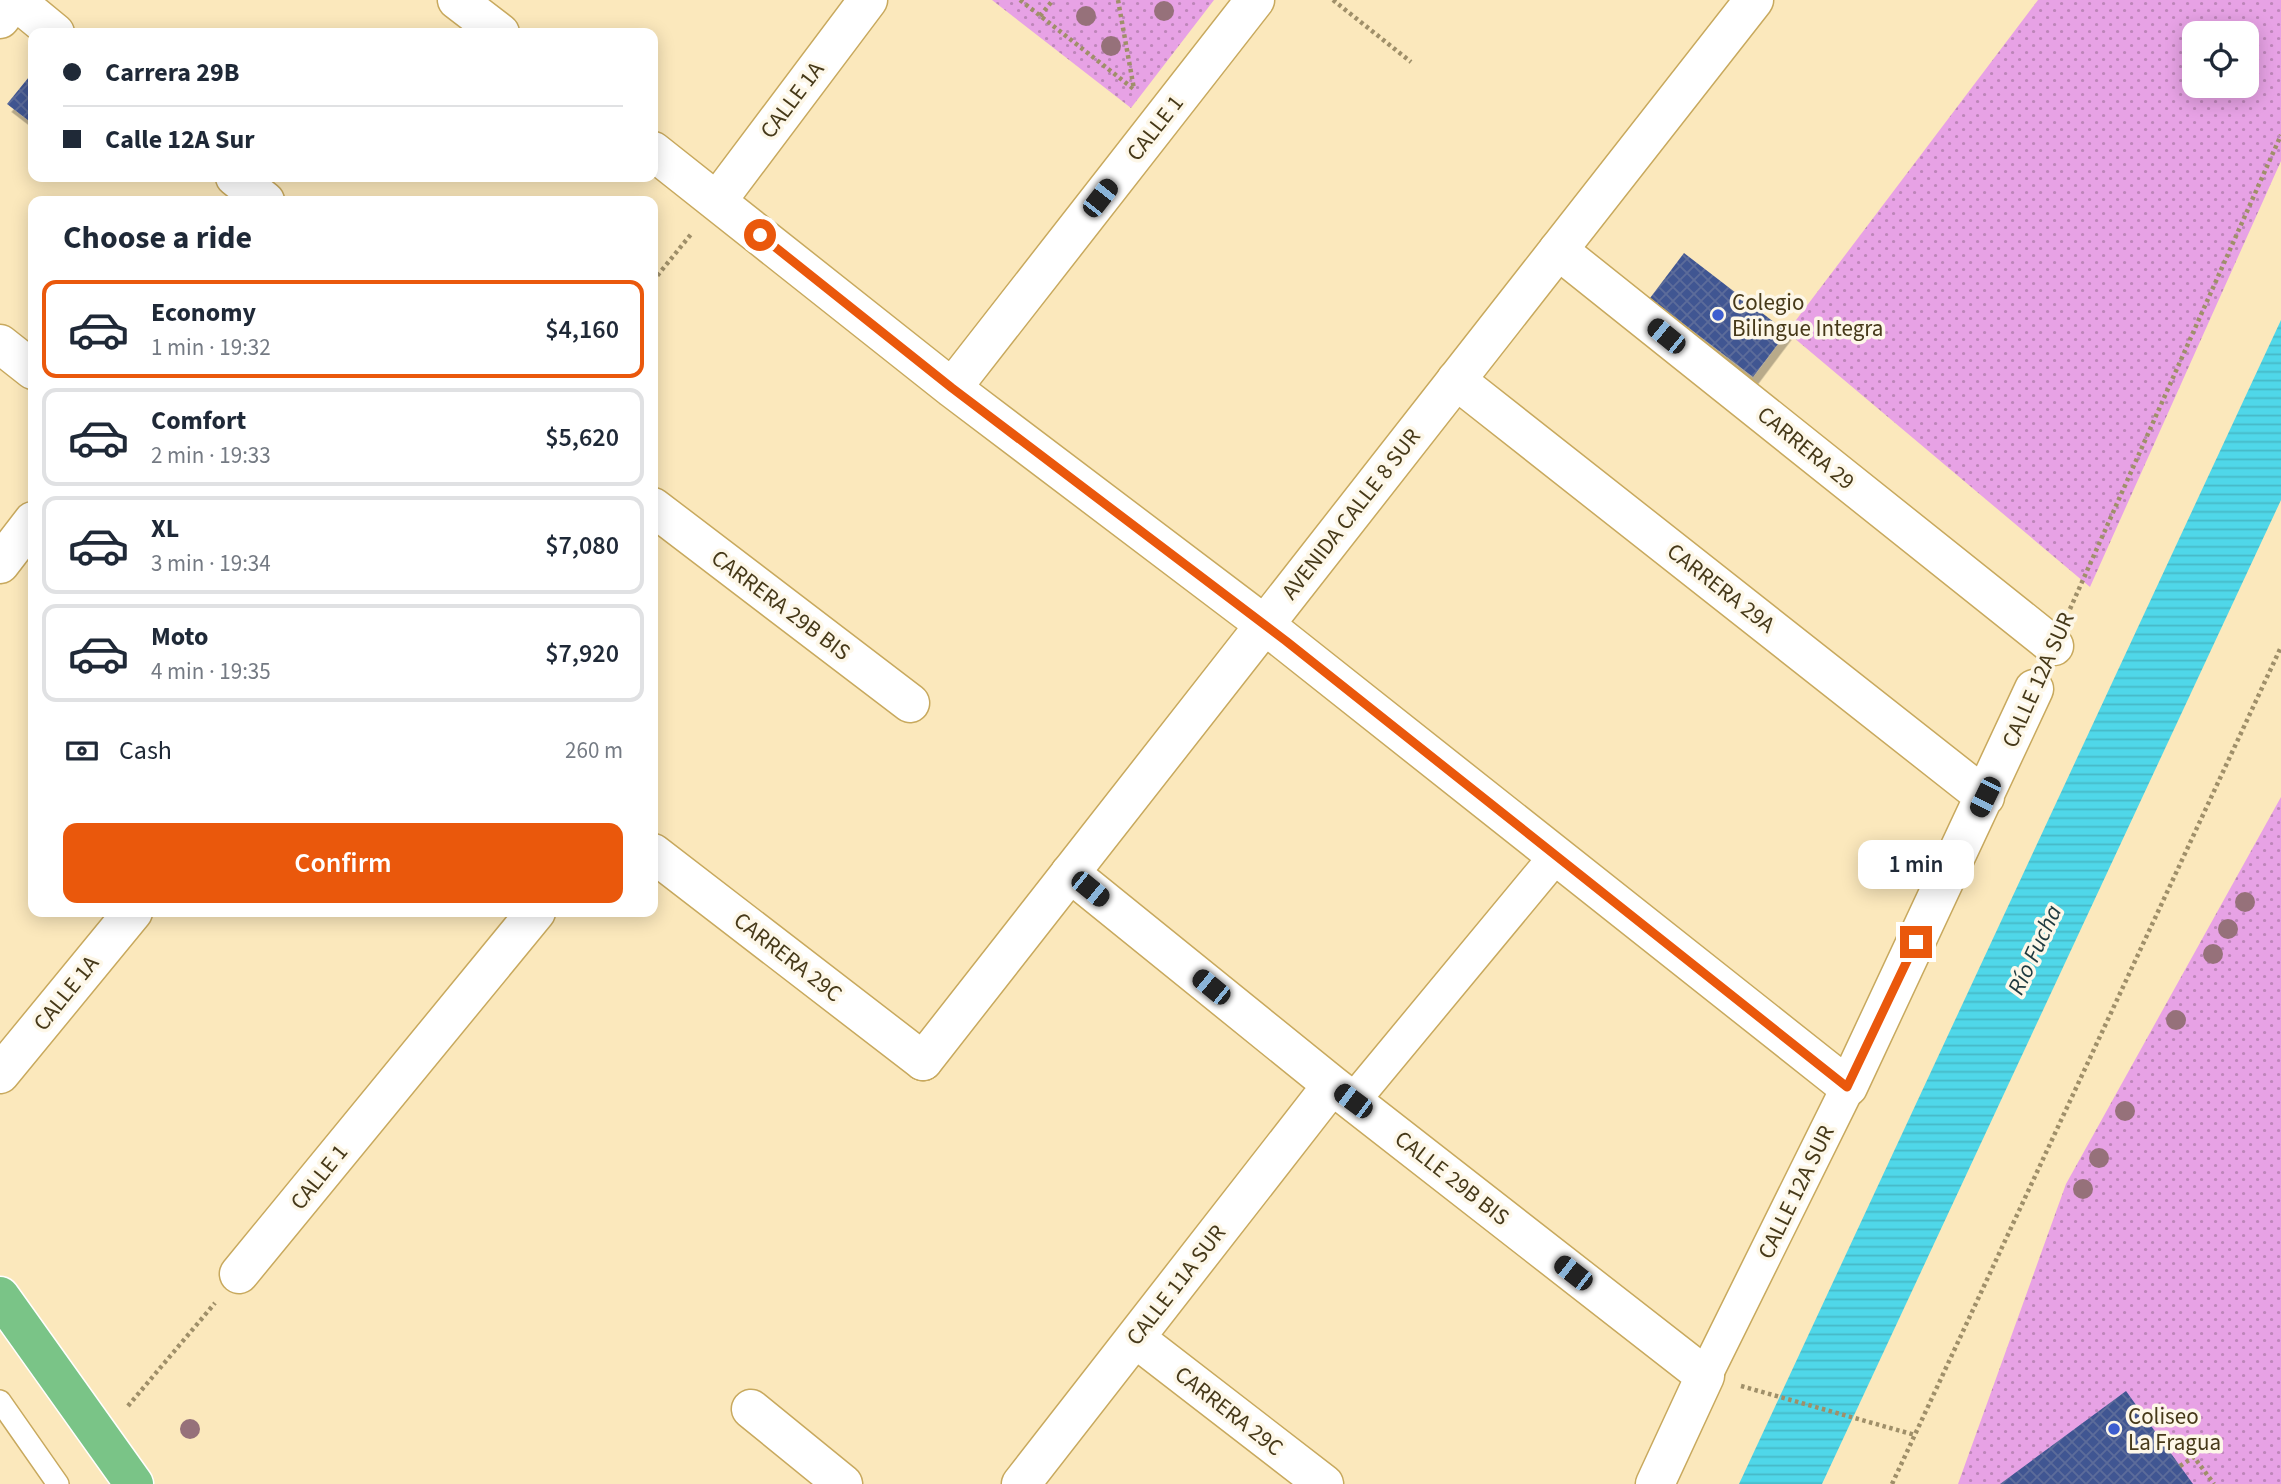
<!DOCTYPE html>
<meta charset="utf-8">
<style>
body{margin:0;font-family:"Source Sans 3",sans-serif;background:#f6f6f7;color:#1f2937;height:100vh;display:flex;flex-direction:column;font-size:26px;white-space:nowrap}
*{box-sizing:border-box;margin:0}
p{font-size:23px;color:#747a83}
.icon{flex:none;width:38px;height:38px;fill:none;stroke:currentColor;stroke-width:2;stroke-linecap:round;stroke-linejoin:round}
.map{position:relative;flex:1;overflow:hidden}
.details{position:absolute;left:28px;top:196px;width:630px;height:721px;display:flex;flex-direction:column;background:#fff;border-radius:14px;box-shadow:0 4px 18px #0003}
.details>*{flex:none}
.guide{position:absolute;left:28px;top:28px;width:630px;height:154px;border-radius:14px;box-shadow:0 4px 18px #0003;display:grid;align-content:center;height:154px;padding:0 35px;background:#fff}
.buttons{position:absolute;left:2182px;top:21px;display:grid;gap:14px}
.buttons a{display:grid;place-items:center;width:77px;height:77px;border-radius:14px;background:#fff;box-shadow:0 4px 18px #0003;font-size:35px}
.end{position:absolute;width:32px;height:32px;margin:-16px;border:9px solid #ea580c;background:#fff;box-shadow:0 0 0 4px #fff}
.from{border-radius:50%}
.bubble{position:absolute;height:49px;border-radius:14px;background:#fff;box-shadow:0 4px 18px #0003;font-size:23px;font-weight:600;line-height:49px;text-align:center}
.car{position:absolute;width:21px;height:42px;margin:-21px -10px;border-radius:9px;box-shadow:0 0 5px 2px #0007;background:linear-gradient(#222 24%,#8ab4d8 0 40%,#222 0 76%,#8ab4d8 0 86%,#222 0)}
.guide b{display:flex;align-items:center;gap:24px;height:66px;font-size:26px}
.guide b+b{border-top:2px solid #e0e1e3}
.guide i{width:18px;height:18px;background:#1f2937}
ul{padding:0;list-style:none}
li{display:flex;align-items:center;gap:21px;height:98px;margin:0 14px 10px;padding:0 21px;border:4px solid #e0e1e3;border-radius:14px}
li div{flex:1}
li b{display:block;font-size:26px}
li em{font-style:normal;font-weight:600}
li.selected{border-color:#ea580c}
li>.icon{width:63px;height:63px;stroke-width:1.5}
h2{padding:0 35px;font-size:32px;line-height:84px}
.pay{display:flex;align-items:center;gap:18px;height:77px;padding:0 35px;font-size:26px}
.pay p{margin-inline-start:auto}
.action{display:flex;gap:14px;margin-top:auto;padding:14px 35px}
.action a{flex:1;height:80px;border-radius:14px;background:#ea580c;color:#fff;font-size:28px;font-weight:600;line-height:80px;text-align:center}
.map>svg:first-child{display:block}
.park{fill:url(#park-dots);fill-rule:evenodd}
.water{fill:url(#water-rules)}
.building{fill:url(#building-cross-hatch);filter:url(#shadow)}
.lines{fill:none;stroke-linecap:round;stroke-linejoin:round}
.service-casing{stroke:#c8a95e;stroke-width:24}
.pedestrian-casing{stroke:#c8a95e;stroke-width:36}
.minor-casing{stroke:#c8a95e;stroke-width:41}
.tertiary-casing{stroke:#c8a95e;stroke-width:41}
.secondary-casing{stroke:#c8a95e;stroke-width:41}
.trunk-casing{stroke:#fff;stroke-width:41}
.path{stroke:#9f8f69;stroke-width:4.5;stroke-dasharray:3.5 3.5;stroke-linecap:butt}
.service{stroke:#fff;stroke-width:21}
.pedestrian{stroke:#fff;stroke-width:33}
.minor{stroke:#fff;stroke-width:38}
.tertiary{stroke:#fff;stroke-width:38}
.secondary{stroke:#fff;stroke-width:38}
.trunk{stroke:#7ac487;stroke-width:38}
.tree{fill:#96717a}
.route{stroke:#ea580c;stroke-width:9}
.poi-dot{fill:#3d5dcf;stroke:#fdf7e8;stroke-width:2.5}
.labels{text-anchor:middle;dominant-baseline:central;stroke-width:7;stroke-linejoin:round;paint-order:stroke}
.street-label{font-size:23px;fill:#463919;stroke:#fdf7e8}
.poi-label{font-size:23px;fill:#463919;stroke:#fdf7e8;text-anchor:start}
.water-label{font-size:24px;font-style:italic;fill:#1e3a3f;stroke:#fdf7e8}
</style>
<div class="map">
<svg width="2281" height="1484" viewBox="0 0 2281 1484">
<defs>
<pattern id="park-dots" width="8" height="8" patternUnits="userSpaceOnUse" patternTransform="scale(1.75)"><rect width="8" height="8" fill="#e7a2e5"/><path d="M2 2h.1M6 6h.1" fill="none" stroke="#bd85b9" stroke-width="1.8" stroke-linecap="round"/></pattern>
<pattern id="water-rules" width="6" height="5" patternUnits="userSpaceOnUse" patternTransform="scale(1.75)"><rect width="6" height="5" fill="#4fd7e9"/><path d="M0 2.5h6" fill="none" stroke="#46b9c7"/></pattern>
<pattern id="building-cross-hatch" width="8" height="8" patternUnits="userSpaceOnUse" patternTransform="scale(1.75)"><rect width="8" height="8" fill="#415692"/><path d="M0 0l8 8M0 8l8-8" fill="none" stroke="#5c6c9a"/></pattern>
<filter id="shadow"><feDropShadow dx="4.5" dy="8" stdDeviation="0" flood-color="#0004"/></filter>
</defs>
<rect width="100%" height="100%" fill="#fbe8bc"/>
<!-- park -->
<path class="park" d="M992 0H1214L1131 108Z
M2038 0H2281V161L2090 587 1787 332ZM2247 33V86H2194V33Z
M2281 797V1484H1958L2066 1184Z"/>
<!-- water -->
<path class="water" d="M2281 320V500L1822 1484H1739Z"/>
<!-- building -->
<path class="building" d="M33 72V124L7 104Z
M1684 253 1787 332 1753 377 1650 298Z
M2126 1391 2193 1484H2000Z"/>
<g class="lines">
<defs>
<path id="service" d="M0 1401 58 1484"/>
<path id="pedestrian" d="M1353 1101 1556 856
M1705 1376 1848 1087"/>
<path id="minor" d="M15 0 55 33
M457 0 500 33
M653 151 952 388 1265 625 1848 1087 2034 689
M235 177 265 201
M717 201 868 0
M1558 250 2054 646
M0 344 33 370
M1456 380 1985 797
M952 388 1255 0
M653 507 910 703
M0 564 33 521
M653 853 923 1061
M1070 873 1332 1085 1705 1376 1655 1484
M0 1074 133 912
M239 1274 536 912
M1135 1338 1324 1484
M751 1409 843 1484
M1021 1484 1332 1085"/>
<path id="tertiary" d="M0 19 15 0"/>
<path id="secondary" d="M923 1061 1754 0"/>
<path id="trunk" d="M0 1296 134 1484"/>
</defs>
<!-- service casing -->
<use href="#service" class="service-casing"/>
<!-- pedestrian casing -->
<use href="#pedestrian" class="pedestrian-casing"/>
<!-- minor casing -->
<use href="#minor" class="minor-casing"/>
<!-- tertiary casing -->
<use href="#tertiary" class="tertiary-casing"/>
<!-- secondary casing -->
<use href="#secondary" class="secondary-casing"/>
<!-- trunk casing -->
<use href="#trunk" class="trunk-casing"/>
<!-- path -->
<path class="path" d="M1020 0 1135 90
M1118 0 1134 89
M1333 0 1411 62
M1040 16 1053 0
M653 281 692 233
M2070 609 2281 135
M1741 1386 1915 1435
M128 1406 215 1303
M2180 1466 2194 1457 2214 1484
M1892 1484 2281 647"/>
<!-- service -->
<use href="#service" class="service"/>
<!-- pedestrian -->
<use href="#pedestrian" class="pedestrian"/>
<!-- minor -->
<use href="#minor" class="minor"/>
<!-- tertiary -->
<use href="#tertiary" class="tertiary"/>
<!-- secondary -->
<use href="#secondary" class="secondary"/>
<!-- trunk -->
<use href="#trunk" class="trunk"/>
</g>
<!-- trees -->
<g class="tree">
<circle cx="1164" cy="11" r="10"/>
<circle cx="1086" cy="16" r="10"/>
<circle cx="1111" cy="46" r="10"/>
<circle cx="2245" cy="902" r="10"/>
<circle cx="2228" cy="929" r="10"/>
<circle cx="2213" cy="954" r="10"/>
<circle cx="2176" cy="1020" r="10"/>
<circle cx="2125" cy="1111" r="10"/>
<circle cx="2099" cy="1158" r="10"/>
<circle cx="2083" cy="1189" r="10"/>
<circle cx="190" cy="1429" r="10"/>
</g>
<g class="lines">
<!-- route -->
<path class="route" d="M760 235 952 388 1286 641 1847 1087 1916 942"/>
</g>
<!-- markers -->
<g class="poi-dot">
<circle cx="1718" cy="315" r="7"/>
<circle cx="2114" cy="1429" r="7"/>
</g>
<g class="labels">
<!-- street labels -->
<g class="street-label">
<text transform="translate(792 100) rotate(-53)">CALLE 1A</text>
<text transform="translate(1155 128) rotate(-52)">CALLE 1</text>
<text transform="translate(1806 448) rotate(39)">CARRERA 29</text>
<text transform="translate(1351 514) rotate(-52)">AVENIDA CALLE 8 SUR</text>
<text transform="translate(1721 588) rotate(38)">CARRERA 29A</text>
<text transform="translate(781 605) rotate(37)">CARRERA 29B BIS</text>
<text transform="translate(2038 680) rotate(-66)">CALLE 12A SUR</text>
<text transform="translate(788 957) rotate(38)">CARRERA 29C</text>
<text transform="translate(66 993) rotate(-51)">CALLE 1A</text>
<text transform="translate(319 1177) rotate(-51)">CALLE 1</text>
<text transform="translate(1452 1178) rotate(38)">CALLE 29B BIS</text>
<text transform="translate(1796 1192) rotate(-64)">CALLE 12A SUR</text>
<text transform="translate(1176 1285) rotate(-52)">CALLE 11A SUR</text>
<text transform="translate(1229 1411) rotate(38)">CARRERA 29C</text>
</g>
<!-- poi labels -->
<g class="poi-label">
<text x="1732" y="302">Colegio<tspan x="1732" dy="26">Bilingue Integra</tspan></text>
<text x="2128" y="1416">Coliseo<tspan x="2128" dy="26">La Fragua</tspan></text>
</g>
<!-- water labels -->
<g class="water-label">
<text transform="translate(2035 950) rotate(-65)">Río Fucha</text>
</g>
</g>
</svg>
<div class="buttons">
<a><svg class="icon" aria-label="locate" viewBox="0 0 24 24"><circle cx="12" cy="12" r="6"/><path d="M12 2v4M12 18v4M2 12h4M18 12h4"/></svg></a>
</div>
<i class="end from" style="left:760px;top:235px"></i>
<i class="end" style="left:1916px;top:942px"></i>
<div class="bubble" style="left:1858px;top:840px;width:116px">1 min</div>
<i class="car" style="left:1100px;top:198px;rotate:38deg"></i>
<i class="car" style="left:1666px;top:336px;rotate:309deg"></i>
<i class="car" style="left:1985px;top:797px;rotate:206deg"></i>
<i class="car" style="left:1090px;top:889px;rotate:129deg"></i>
<i class="car" style="left:1211px;top:987px;rotate:309deg"></i>
<i class="car" style="left:1353px;top:1101px;rotate:307deg"></i>
<i class="car" style="left:1573px;top:1273px;rotate:308deg"></i>
<div class="guide">
<b><i class="from"></i>Carrera 29B</b>
<b><i></i>Calle 12A Sur</b>
</div>
<section class="details">
<h2>Choose a ride</h2>
<ul>
<li class="selected"><svg class="icon" aria-label="car" viewBox="0 0 24 24"><path d="M5 17H2v-5l4-1 3-4h7l3 4 3 1v5h-3M9 17h6M6 11h13"/><circle cx="7" cy="17" r="2"/><circle cx="17" cy="17" r="2"/></svg><div><b>Economy</b><p>1 min · 19:32</p></div><em>$4,160</em></li>
<li><svg class="icon" aria-label="car" viewBox="0 0 24 24"><path d="M5 17H2v-5l4-1 3-4h7l3 4 3 1v5h-3M9 17h6M6 11h13"/><circle cx="7" cy="17" r="2"/><circle cx="17" cy="17" r="2"/></svg><div><b>Comfort</b><p>2 min · 19:33</p></div><em>$5,620</em></li>
<li><svg class="icon" aria-label="car" viewBox="0 0 24 24"><path d="M5 17H2v-5l4-1 3-4h7l3 4 3 1v5h-3M9 17h6M6 11h13"/><circle cx="7" cy="17" r="2"/><circle cx="17" cy="17" r="2"/></svg><div><b>XL</b><p>3 min · 19:34</p></div><em>$7,080</em></li>
<li><svg class="icon" aria-label="car" viewBox="0 0 24 24"><path d="M5 17H2v-5l4-1 3-4h7l3 4 3 1v5h-3M9 17h6M6 11h13"/><circle cx="7" cy="17" r="2"/><circle cx="17" cy="17" r="2"/></svg><div><b>Moto</b><p>4 min · 19:35</p></div><em>$7,920</em></li>
</ul>
<div class="pay"><svg class="icon" aria-label="cash" viewBox="0 0 24 24"><path d="M3 7h18v10H3z"/><circle cx="12" cy="12" r="2"/></svg>Cash<p>260 m</p></div>
<div class="action"><a>Confirm</a></div>
</section>
</div>
